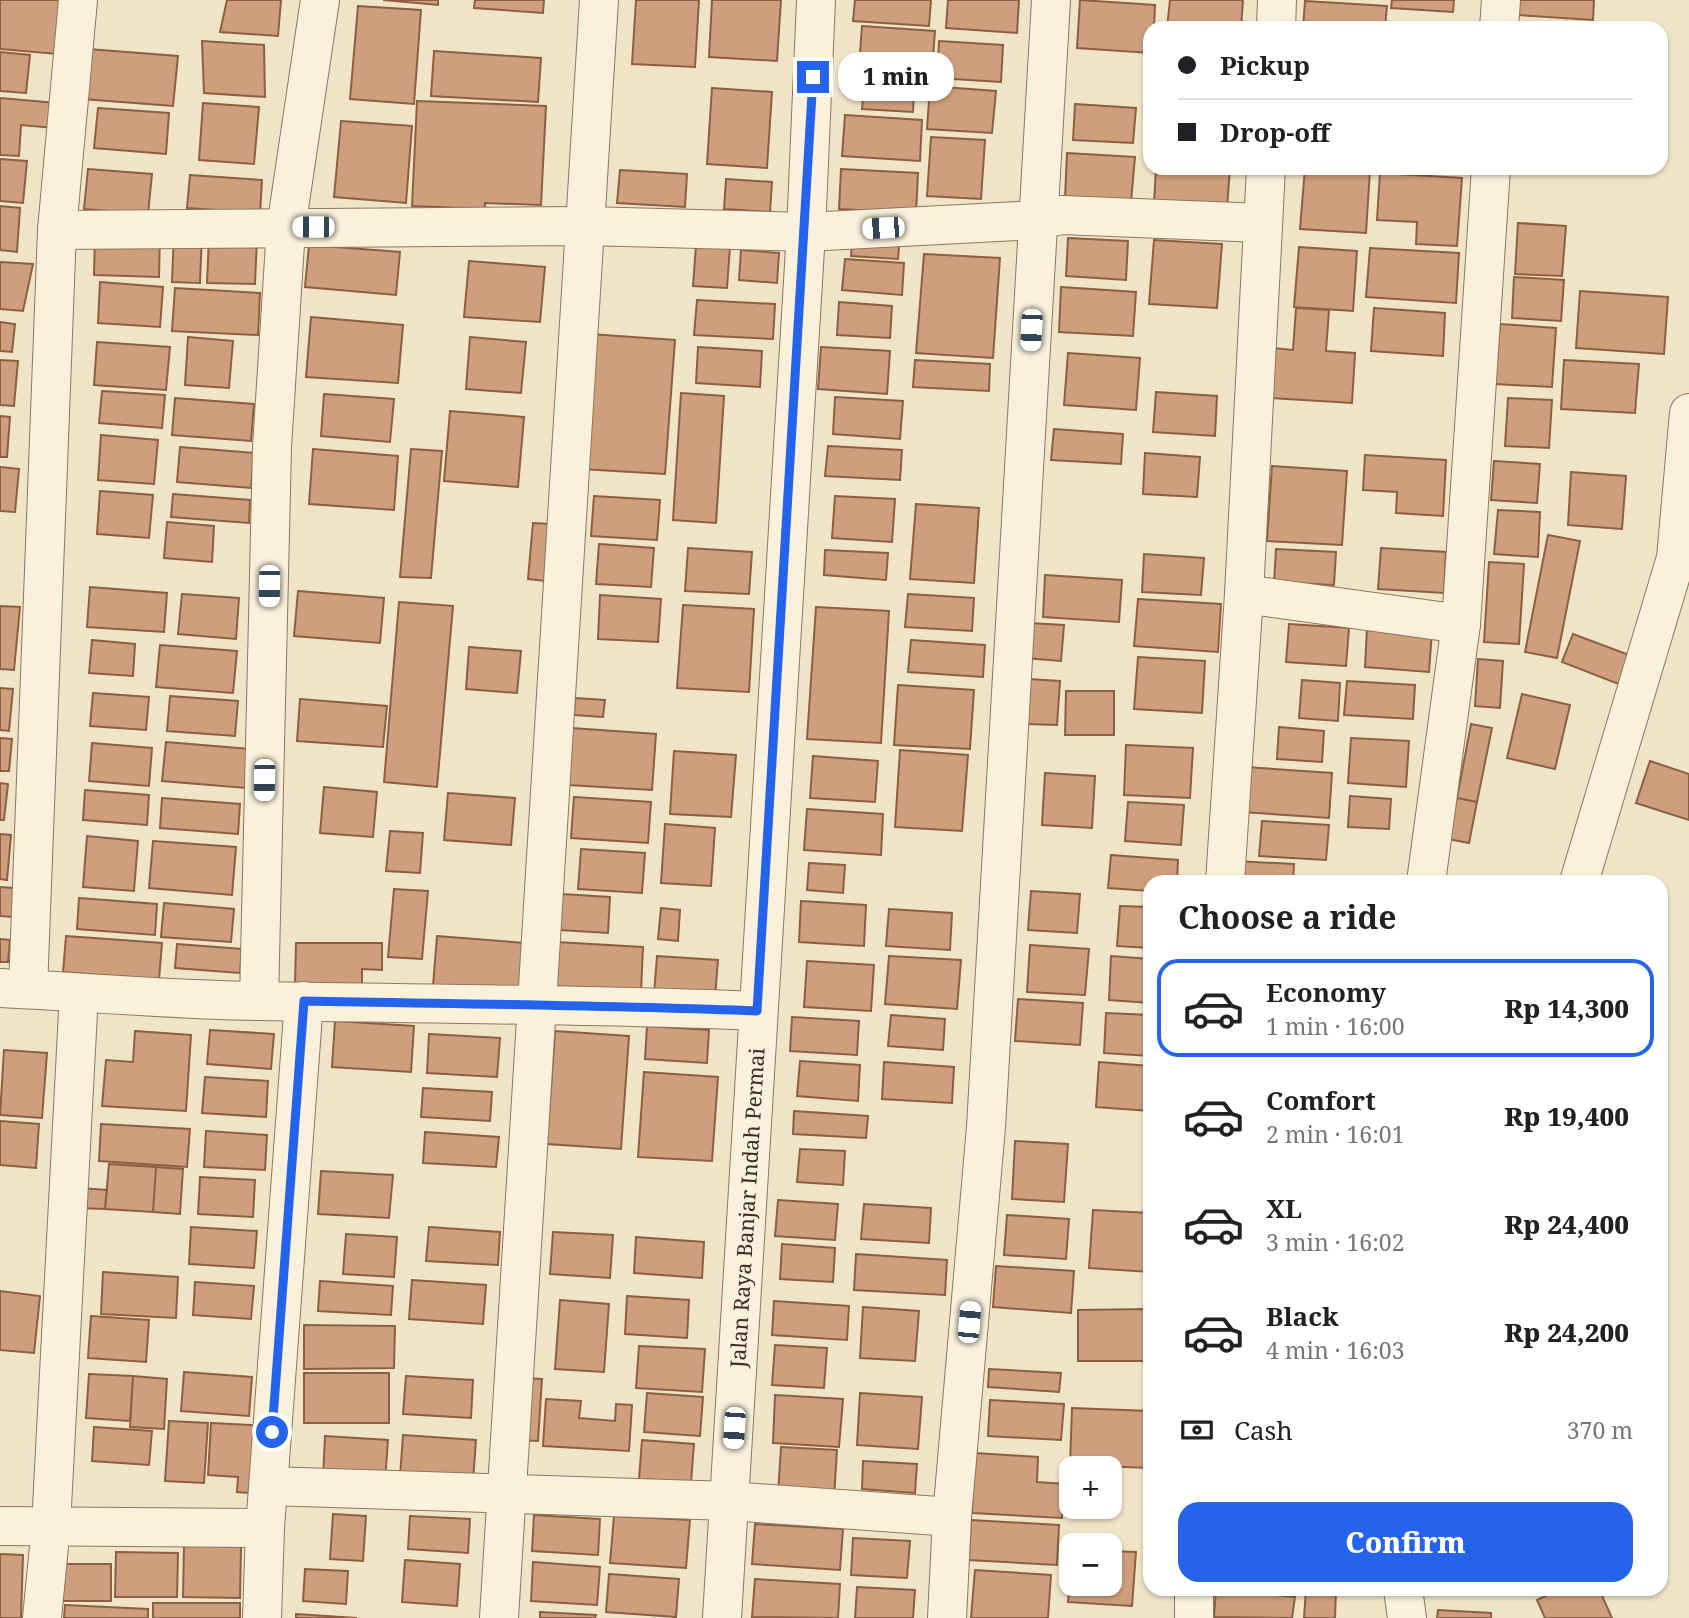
<!DOCTYPE html>
<meta charset="utf-8">
<style>
body{margin:0;font-family:"Noto Serif",serif;background:#f2f2f2;color:#202124;height:100vh;display:flex;flex-direction:column;font-size:26px;white-space:nowrap}
*{box-sizing:border-box;margin:0}
p{font-size:23px;color:#757577}
.icon{flex:none;width:38px;height:38px;fill:none;stroke:currentColor;stroke-width:2;stroke-linecap:round;stroke-linejoin:round}
.map{position:relative;flex:1;overflow:hidden}
.side{position:absolute;left:1143px;top:875px;width:525px;height:721px;display:flex;flex-direction:column;background:#fff;border-radius:21px;box-shadow:0 2px 5px #0004}
.side>*{flex:none}
.banner{position:absolute;left:1143px;top:21px;width:525px;height:154px;border-radius:21px;box-shadow:0 2px 5px #0004;display:grid;align-content:center;height:154px;padding:0 35px;background:#fff}
.controls{position:absolute;left:1059px;top:1456px;display:grid;gap:14px}
.controls a{display:grid;place-items:center;width:63px;height:63px;border-radius:14px;background:#fff;box-shadow:0 2px 5px #0004;font-size:35px}
.end{position:absolute;width:32px;height:32px;margin:-16px;border:9px solid #2563eb;background:#fff;box-shadow:0 0 0 4px #fff}
.from{border-radius:50%}
.bubble{position:absolute;height:49px;border-radius:21px;background:#fff;box-shadow:0 2px 5px #0004;font-size:23px;font-weight:800;line-height:49px;text-align:center}
.car{position:absolute;width:21px;height:42px;margin:-21px -10px;border-radius:9px;box-shadow:0 0 5px 2px #0007;background:linear-gradient(#fff 24%,#345 0 40%,#fff 0 76%,#345 0 86%,#fff 0)}
.banner b{display:flex;align-items:center;gap:24px;height:66px;font-size:26px}
.banner b+b{border-top:2px solid #e0e0e0}
.banner i{width:18px;height:18px;background:#202124}
ul{padding:0;list-style:none}
li{display:flex;align-items:center;gap:21px;height:98px;margin:0 14px 10px;padding:0 21px;border:4px solid transparent;border-radius:21px}
li div{flex:1}
li b{display:block;font-size:26px}
li em{font-style:normal;font-weight:800}
li.active{border-color:#2563eb}
li>.icon{width:63px;height:63px;stroke-width:1.5}
h2{padding:0 35px;font-size:32px;line-height:84px}
.pay{display:flex;align-items:center;gap:18px;height:77px;padding:0 35px;font-size:26px}
.pay p{margin-inline-start:auto}
.button{display:flex;gap:14px;margin-top:auto;padding:14px 35px}
.button a{flex:1;height:80px;border-radius:21px;background:#2563eb;color:#fff;font-size:28px;font-weight:800;line-height:80px;text-align:center}
.map>svg:first-child{display:block}
.building{fill:#cf9f7d;stroke:#8d5f41;stroke-width:2}
.lines{fill:none;stroke-linecap:round;stroke-linejoin:round}
.minor-casing{stroke:#8d765c;stroke-width:40}
.minor{stroke:#faf1dc;stroke-width:38}
.route{stroke:#2563eb;stroke-width:9}
.labels{text-anchor:middle;dominant-baseline:central;stroke-width:7;stroke-linejoin:round;paint-order:stroke}
.street-label{font-size:21px;fill:#3d2e20;stroke:#f7eed8}
</style>
<div class="map">
<svg width="1689" height="1618" viewBox="0 0 1689 1618">
<rect width="100%" height="100%" fill="#f0e4c8"/>
<!-- building -->
<path class="building" d="M0 0H62L57 54 0 49Z
M227 0H281L278 36 220 32Z
M383 0H438V5Z
M475 0H544L543 13 474 8Z
M636 0H699L695 67 632 64Z
M712 0H781L777 61 709 57Z
M855 0H931L929 26 853 21Z
M948 0H1019L1017 33 946 28Z
M1080 0 1155 5 1154 28H1150V53L1077 48Z
M1170 0H1243L1241 28H1167Z
M1392 0H1454L1453 12 1391 8Z
M1518 0H1594L1593 20 1517 15Z
M1305 1 1387 6 1385 28H1303Z
M358 6 421 10 414 104 350 99Z
M1390 22 1466 27V28H1390Z
M862 26 935 31 933 58 860 53Z
M202 41 264 45 265 97 204 93Z
M939 41 1003 45 1001 82 937 78Z
M88 49 178 56 173 106 83 99Z
M434 51 541 58 538 102 431 96Z
M0 52 30 55 26 93 0 91Z
M865 69 915 72 913 112 862 109Z
M930 86 996 91 992 133 927 129Z
M712 88 772 92 767 168 707 164Z
M0 98 56 103 54 128 21 125 19 156 0 155Z
M417 101 546 106 541 205 485 203V209L412 206Z
M203 103 259 107 254 164 199 160Z
M1075 104 1136 108 1133 143 1073 140Z
M98 108 169 113 166 154 94 148Z
M845 115 922 120 920 161 842 156Z
M341 121 412 126 406 203 334 197Z
M931 137 985 140 981 199 927 196Z
M1067 153 1135 157 1131 202 1065 198Z
M0 159 27 161 23 203 0 201Z
M1156 168H1230L1227 208 1154 203Z
M1305 168 1370 170 1366 233 1300 229Z
M88 169 152 174 148 214 84 209Z
M841 169 918 173 916 213 839 209Z
M620 170 687 174 685 207 617 203Z
M1380 173 1462 178 1457 246 1416 244 1417 222 1377 220Z
M190 175 262 180 260 213 187 208Z
M726 179 772 182 770 212 724 209Z
M0 206 20 208 17 252 0 250Z
M1518 223 1566 226 1562 276 1515 274Z
M95 232 160 234 159 277 94 275Z
M174 232H202L200 283 172 282Z
M853 232 900 236 898 259 851 256Z
M209 237 257 238 255 284 207 283Z
M1068 238 1128 241 1126 280 1066 276Z
M1154 240 1222 244 1217 308 1149 304Z
M309 245 400 252 396 295 305 287Z
M696 245 730 247 727 288 693 286Z
M1299 247 1357 251 1353 311 1294 307Z
M1370 248 1459 253 1456 303 1366 297Z
M741 250 779 253 777 283 739 280Z
M924 254 1000 258 993 358 916 353Z
M845 259 904 263 902 295 842 290Z
M469 261 545 267 540 322 464 317Z
M0 262 33 264 23 311 0 309Z
M1514 277 1564 280 1561 321 1512 318Z
M100 282 163 287 160 327 98 323Z
M1061 287 1136 292 1133 336 1059 332Z
M175 288 260 293 258 335 172 331Z
M1580 291 1668 297 1664 354 1576 348Z
M697 300 775 304 773 339 694 335Z
M839 302 892 306 890 338 837 335Z
M1296 308 1329 310 1326 351 1355 353 1352 403 1270 398 1274 348 1293 350Z
M1374 308 1445 313 1443 356 1371 351Z
M311 317 403 325 398 383 306 377Z
M0 322 15 324 12 352 0 351Z
M1500 324 1556 328 1552 387 1495 384Z
M590 334 675 340 665 474 581 469Z
M188 337 233 341 229 388 185 385Z
M470 337 526 342 521 393 466 389Z
M97 342 170 347 166 390 94 385Z
M698 347 762 351 760 387 696 383Z
M821 347 890 351 887 394 818 389Z
M1068 353 1140 358 1136 410 1064 405Z
M0 360 18 361 14 406 0 405Z
M915 360 990 364 989 391 913 387Z
M1564 360 1639 364 1635 413 1561 409Z
M102 391 165 395 162 428 99 423Z
M1156 392 1217 396 1215 436 1153 432Z
M681 393 724 396 716 523 673 520Z
M324 394 394 399 390 442 321 436Z
M835 397 903 401 900 439 833 434Z
M175 398 254 404 251 441 172 435Z
M1508 398 1552 400 1549 448 1505 446Z
M450 411 524 417 518 487 444 481Z
M0 416 10 417 7 457H0Z
M1054 429 1123 434 1121 464 1051 460Z
M101 435 158 440 154 484 98 480Z
M828 446 902 450 900 480 825 476Z
M180 447 254 453 251 488 177 482Z
M313 449 398 456 394 510 309 504Z
M411 449 442 451 431 578 400 577Z
M1145 453 1200 457 1197 497 1143 494Z
M1365 455 1446 460 1443 516 1396 513 1397 492 1363 490Z
M1494 461 1540 464 1537 503 1491 500Z
M1272 466 1347 471 1342 545 1267 541Z
M0 467 19 469 15 512 0 511Z
M1571 472 1626 476 1622 529 1568 525Z
M100 491 153 495 149 538 97 534Z
M173 494 250 500 249 523 171 517Z
M594 496 660 500 657 540 591 536Z
M835 496 895 499 892 542 832 538Z
M916 504 979 508 974 583 910 579Z
M1498 510 1540 512 1538 557 1494 554Z
M167 522 214 526 212 562 164 558Z
M533 523 551 524 546 581 528 579Z
M1548 535 1580 541 1557 658 1525 652Z
M599 544 654 548 651 587 596 584Z
M688 548 752 552 749 594 685 591Z
M1381 548 1446 552 1444 593 1378 589Z
M1276 549 1336 552 1334 585 1274 582Z
M825 550 888 553 886 580 824 575Z
M1144 554 1204 558 1201 595 1142 592Z
M1489 562 1524 564 1519 644 1484 642Z
M1045 575 1122 580 1119 622 1043 617Z
M90 587 167 593 164 632 87 627Z
M298 591 384 598 380 643 294 636Z
M182 594 239 598 236 639 178 634Z
M908 594 974 598 972 631 905 627Z
M600 595 661 599 658 642 598 639Z
M1138 599 1221 604 1218 652 1134 646Z
M399 602 453 606 437 787 384 782Z
M683 605 754 609 749 692 677 688Z
M0 606 20 607 14 670 0 669Z
M816 607 889 611 881 743 807 739Z
M1028 623 1064 625 1061 661 1025 658Z
M1289 624 1349 628 1346 666 1286 662Z
M1367 628 1432 631 1429 672 1365 667Z
M1573 634 1632 656 1621 685 1562 662Z
M92 640 135 644 133 676 89 673Z
M911 640 985 645 983 677 908 672Z
M160 645 237 651 233 693 156 687Z
M469 647 521 651 517 693 466 689Z
M1138 657 1205 661 1202 713 1134 709Z
M1478 659 1503 661 1500 708 1475 706Z
M1028 679 1060 681 1057 725 1026 724Z
M1302 680 1340 683 1338 721 1299 718Z
M1347 681 1415 685 1413 719 1344 715Z
M898 685 974 690 970 749 894 745Z
M0 688 13 689 9 731 0 730Z
M1066 691H1114V735H1065Z
M93 693 149 697 146 730 90 726Z
M1522 694 1570 705 1555 769 1507 758Z
M170 696 238 701 235 736 167 731Z
M575 698 605 700 603 717 574 715Z
M300 699 387 706 383 747 297 741Z
M1471 724 1492 728 1477 802 1457 798Z
M1279 727 1324 731 1322 762 1277 759Z
M572 728 656 734 652 790 568 785Z
M0 738 12 739 9 771H0Z
M1351 738 1409 741 1406 787 1348 783Z
M166 742 250 749 246 788 162 781Z
M92 743 152 748 149 786 89 781Z
M1126 745 1193 748 1190 798 1124 795Z
M900 750 968 755 962 831 895 827Z
M674 751 736 755 731 817 670 814Z
M813 756 878 761 875 802 810 798Z
M1650 761 1689 774V820L1636 803Z
M1245 767 1332 773 1329 818 1242 812Z
M1045 773 1095 776 1092 828 1042 825Z
M0 783 8 784 4 820H0Z
M324 787 377 792 373 837 320 833Z
M85 790 149 795 147 825 83 820Z
M448 793 515 798 511 845 444 840Z
M1350 796 1391 799 1389 829 1348 827Z
M574 797 651 802 648 843 571 838Z
M162 798 240 804 238 834 160 828Z
M1457 798 1477 802 1469 843 1448 839Z
M1128 802 1184 805 1181 845 1125 841Z
M807 809 883 814 881 855 804 850Z
M1262 821 1329 825 1326 860 1259 856Z
M665 824 715 828 711 886 661 883Z
M390 831 423 833 420 873 386 871Z
M0 834 11 835 7 880 0 879Z
M87 836 138 841 134 891 83 887Z
M153 841 236 847 232 895 149 888Z
M581 849 645 853 642 893 578 889Z
M1111 855 1178 860 1177 882H1150V891L1108 888Z
M1235 861 1294 864 1293 882 1234 881Z
M809 863 845 865 843 893 807 890Z
M0 887 14 888 12 917 0 916Z
M394 889 428 891 422 959 388 957Z
M1031 891 1080 894 1077 933 1028 930Z
M562 894 610 897 608 933 560 930Z
M79 898 157 904 155 935 77 929Z
M801 901 866 905 864 946 799 942Z
M164 903 234 909 231 942 161 937Z
M1120 906 1150 907V948L1117 946Z
M661 908 680 910 678 941 658 939Z
M889 909 952 913 950 950 886 946Z
M66 936 162 943 159 980 63 972Z
M437 936 525 943 521 993 433 986Z
M0 939 10 940 8 962H0Z
M556 942 643 947 641 991 553 986Z
M296 943H382V970L362 969V984H295Z
M177 944 242 949 240 973 175 968Z
M1030 945 1089 949 1085 995 1027 992Z
M657 956 718 960 715 998 654 994Z
M889 956 961 960 957 1009 885 1004Z
M1111 956 1150 959V1003L1109 1000Z
M807 961 874 965 871 1011 804 1007Z
M1018 999 1083 1003 1080 1045 1015 1041Z
M1106 1013 1150 1015V1056L1104 1053Z
M891 1015 945 1019 943 1050 888 1046Z
M792 1017 859 1021 857 1055 790 1051Z
M335 1021 414 1026 411 1072 332 1067Z
M647 1026 709 1030 707 1063 645 1059Z
M210 1030 274 1034 271 1069 207 1064Z
M135 1031 191 1035 186 1111 102 1106 106 1060 133 1062Z
M555 1031 629 1036 621 1149 547 1144Z
M429 1034 500 1038 497 1077 427 1073Z
M4 1050 47 1053 42 1118 0 1115Z
M800 1061 860 1065 858 1101 797 1096Z
M884 1062 954 1067 952 1103 882 1099Z
M1099 1062 1150 1066V1111L1096 1107Z
M644 1072 718 1077 712 1161 638 1157Z
M205 1077 268 1081 266 1117 202 1113Z
M423 1088 492 1092 490 1121 421 1117Z
M794 1111 868 1116 866 1138 793 1134Z
M0 1121 39 1124 36 1168 0 1165Z
M101 1124 190 1129 187 1167 99 1161Z
M206 1131 267 1135 265 1170 204 1167Z
M425 1132 499 1137 496 1167 423 1163Z
M1015 1141 1068 1144 1064 1202 1012 1199Z
M800 1149 845 1151 843 1185 797 1182Z
M109 1164 156 1167 153 1212 105 1209Z
M156 1167 183 1169 180 1214 153 1212Z
M321 1171 393 1175 389 1218 318 1214Z
M200 1177 255 1180 253 1217 198 1214Z
M79 1188 107 1190 105 1209 78 1208Z
M778 1200 838 1204 835 1240 775 1236Z
M864 1204 931 1208 929 1243 861 1239Z
M1093 1210 1150 1213V1272L1089 1268Z
M1007 1215 1069 1219 1066 1259 1004 1255Z
M191 1227 257 1231 254 1268 189 1264Z
M429 1227 500 1232 498 1265 426 1261Z
M553 1232 613 1235 610 1278 550 1274Z
M346 1234 397 1237 394 1277 343 1274Z
M636 1237 704 1242 702 1278 634 1273Z
M782 1244 835 1248 833 1282 780 1279Z
M856 1254 947 1260 945 1295 854 1290Z
M996 1266 1074 1271 1071 1313 993 1307Z
M103 1272 178 1277 176 1318 101 1314Z
M412 1280 486 1285 483 1324 409 1319Z
M320 1281 393 1286 391 1315 318 1311Z
M195 1282 254 1286 251 1319 193 1315Z
M0 1291 40 1296 34 1353 0 1350Z
M627 1296 689 1300 687 1338 625 1334Z
M560 1300 609 1304 604 1372 555 1369Z
M774 1301 849 1306 847 1340 772 1335Z
M863 1307 919 1311 915 1361 860 1358Z
M1146 1309 1150 1361H1078V1310Z
M91 1316 149 1320 146 1362 88 1358Z
M304 1325 395 1326 394 1368 304 1369Z
M775 1345 827 1348 824 1388 772 1385Z
M639 1346 705 1349 702 1392 636 1388Z
M989 1369 1061 1373 1059 1392 988 1387Z
M184 1372 252 1377 249 1416 181 1411Z
M304 1373H389V1423H304Z
M89 1374 133 1376 130 1421 86 1418Z
M133 1376 167 1379 164 1429 130 1427Z
M406 1376 473 1380 471 1418 403 1414Z
M523 1378 542 1379 538 1441 519 1440Z
M647 1393 703 1397 700 1436 644 1432Z
M860 1393 922 1397 918 1449 857 1445Z
M775 1395 843 1399 839 1447 773 1443Z
M546 1399 581 1401 579 1418 615 1421 616 1404 632 1405 629 1451 543 1446Z
M990 1400 1064 1404 1061 1440 988 1436Z
M1072 1408 1150 1411V1468L1070 1465Z
M169 1421 208 1423 204 1483 165 1481Z
M211 1423 269 1426 264 1494 237 1492 238 1477 208 1475Z
M94 1427 152 1431 149 1465 92 1461Z
M403 1435 476 1440 473 1481 400 1477Z
M325 1436 388 1440 385 1482 323 1478Z
M642 1440 694 1444 691 1482 639 1479Z
M781 1447 837 1450 834 1498 778 1495Z
M975 1453 1038 1457 1037 1482 1064 1484 1062 1518 972 1513Z
M863 1461 917 1464 915 1493 862 1489Z
M333 1514 366 1516 363 1561 330 1559Z
M534 1515 600 1519 598 1555 532 1551Z
M410 1516 470 1519 468 1553 408 1549Z
M614 1516 690 1520 686 1568 610 1563Z
M971 1520 1059 1525 1057 1565 969 1560Z
M755 1524 843 1529 840 1570 752 1564Z
M853 1538 910 1541 907 1578 851 1575Z
M184 1546H241L240 1598 183 1597Z
M1110 1551 1136 1552 1132 1606 1068 1602 1071 1565V1584H1110Z
M116 1552 178 1553 177 1597H115Z
M0 1554 23 1555 21 1618H0Z
M405 1560 460 1564 457 1606 402 1602Z
M533 1562 600 1567 597 1605 531 1601Z
M59 1564H111V1601H59Z
M305 1569 348 1571 346 1604 303 1601Z
M975 1570 1051 1575 1048 1618H971Z
M609 1574 679 1579 676 1617 606 1612Z
M755 1579 840 1584 838 1618 752 1617Z
M857 1587 915 1590 913 1618H855Z
M1216 1589H1278L1277 1595 1295 1597 1292 1618 1214 1617Z
M1306 1589H1336L1335 1618H1304Z
M1560 1589H1599L1612 1618H1545L1537 1600Z
M153 1603H240V1618H153Z
M65 1605 148 1609V1618H64Z
M1438 1610 1491 1613V1618H1437Z
M540 1612 596 1615 595 1618H540Z
M296 1614 357 1618H296Z"/>
<g class="lines">
<defs>
<g id="minor">
<path d="M1276 28 1277 0"/>
<path d="M1499 28 1501 0"/>
<path d="M57 230 586 226 806 232 1037 220 1062 215 1262 223"/>
<path d="M1244 594 1461 624"/>
<path d="M1225 882 1244 594 1266 168"/>
<path d="M1426 882 1461 624 1491 168"/>
<path d="M1579 882 1676 558 1689 413"/>
<path d="M0 988C86 992 173 1000 259 1001 425 1004 591 1004 757 1011"/>
<path d="M28 989 57 230 78 0"/>
<path d="M259 1001 272 447 286 228 320 0"/>
<path d="M269 1486 729 1501 952 1517"/>
<path d="M0 1526 265 1528"/>
<path d="M1194 1589V1618"/>
<path d="M1403 1589 1407 1618"/>
<path d="M42 1618 51 1526 79 993"/>
<path d="M262 1618 265 1528 304 1001"/>
<path d="M499 1618 599 0"/>
<path id="s1" d="M722 1618 806 232 816 0"/>
<path d="M947 1618 952 1517 986 1127 1051 0"/>
</g>
</defs>
<!-- minor casing -->
<use href="#minor" class="minor-casing"/>
<!-- minor -->
<use href="#minor" class="minor"/>
</g>
<g class="lines">
<!-- route -->
<path class="route" d="M272 1432 304 1001C455 1004 606 1005 757 1011L813 77"/>
</g>
<g class="labels">
<!-- street labels -->
<g class="street-label">
<text stroke="none"><textPath href="#s1" startOffset="411">Jalan Raya Banjar Indah Permai</textPath></text>
</g>
</g>
</svg>
<div class="controls">
<a>+</a>
<a>−</a>
</div>
<i class="end from" style="left:272px;top:1432px"></i>
<i class="end" style="left:813px;top:77px"></i>
<div class="bubble" style="left:838px;top:52px;width:116px">1 min</div>
<i class="car" style="left:313px;top:227px;rotate:270deg"></i>
<i class="car" style="left:883px;top:228px;rotate:267deg"></i>
<i class="car" style="left:1031px;top:330px;rotate:183deg"></i>
<i class="car" style="left:269px;top:586px;rotate:181deg"></i>
<i class="car" style="left:264px;top:780px;rotate:181deg"></i>
<i class="car" style="left:969px;top:1322px;rotate:5deg"></i>
<i class="car" style="left:734px;top:1428px;rotate:184deg"></i>
<div class="banner">
<b><i class="from"></i>Pickup</b>
<b><i></i>Drop-off</b>
</div>
<section class="side">
<h2>Choose a ride</h2>
<ul>
<li class="active"><svg class="icon" aria-label="car" viewBox="0 0 24 24"><path d="M5 17H2v-5l4-1 3-4h7l3 4 3 1v5h-3M9 17h6M6 11h13"/><circle cx="7" cy="17" r="2"/><circle cx="17" cy="17" r="2"/></svg><div><b>Economy</b><p>1 min · 16:00</p></div><em>Rp 14,300</em></li>
<li><svg class="icon" aria-label="car" viewBox="0 0 24 24"><path d="M5 17H2v-5l4-1 3-4h7l3 4 3 1v5h-3M9 17h6M6 11h13"/><circle cx="7" cy="17" r="2"/><circle cx="17" cy="17" r="2"/></svg><div><b>Comfort</b><p>2 min · 16:01</p></div><em>Rp 19,400</em></li>
<li><svg class="icon" aria-label="car" viewBox="0 0 24 24"><path d="M5 17H2v-5l4-1 3-4h7l3 4 3 1v5h-3M9 17h6M6 11h13"/><circle cx="7" cy="17" r="2"/><circle cx="17" cy="17" r="2"/></svg><div><b>XL</b><p>3 min · 16:02</p></div><em>Rp 24,400</em></li>
<li><svg class="icon" aria-label="car" viewBox="0 0 24 24"><path d="M5 17H2v-5l4-1 3-4h7l3 4 3 1v5h-3M9 17h6M6 11h13"/><circle cx="7" cy="17" r="2"/><circle cx="17" cy="17" r="2"/></svg><div><b>Black</b><p>4 min · 16:03</p></div><em>Rp 24,200</em></li>
</ul>
<div class="pay"><svg class="icon" aria-label="cash" viewBox="0 0 24 24"><path d="M3 7h18v10H3z"/><circle cx="12" cy="12" r="2"/></svg>Cash<p>370 m</p></div>
<div class="button"><a>Confirm</a></div>
</section>
</div>
